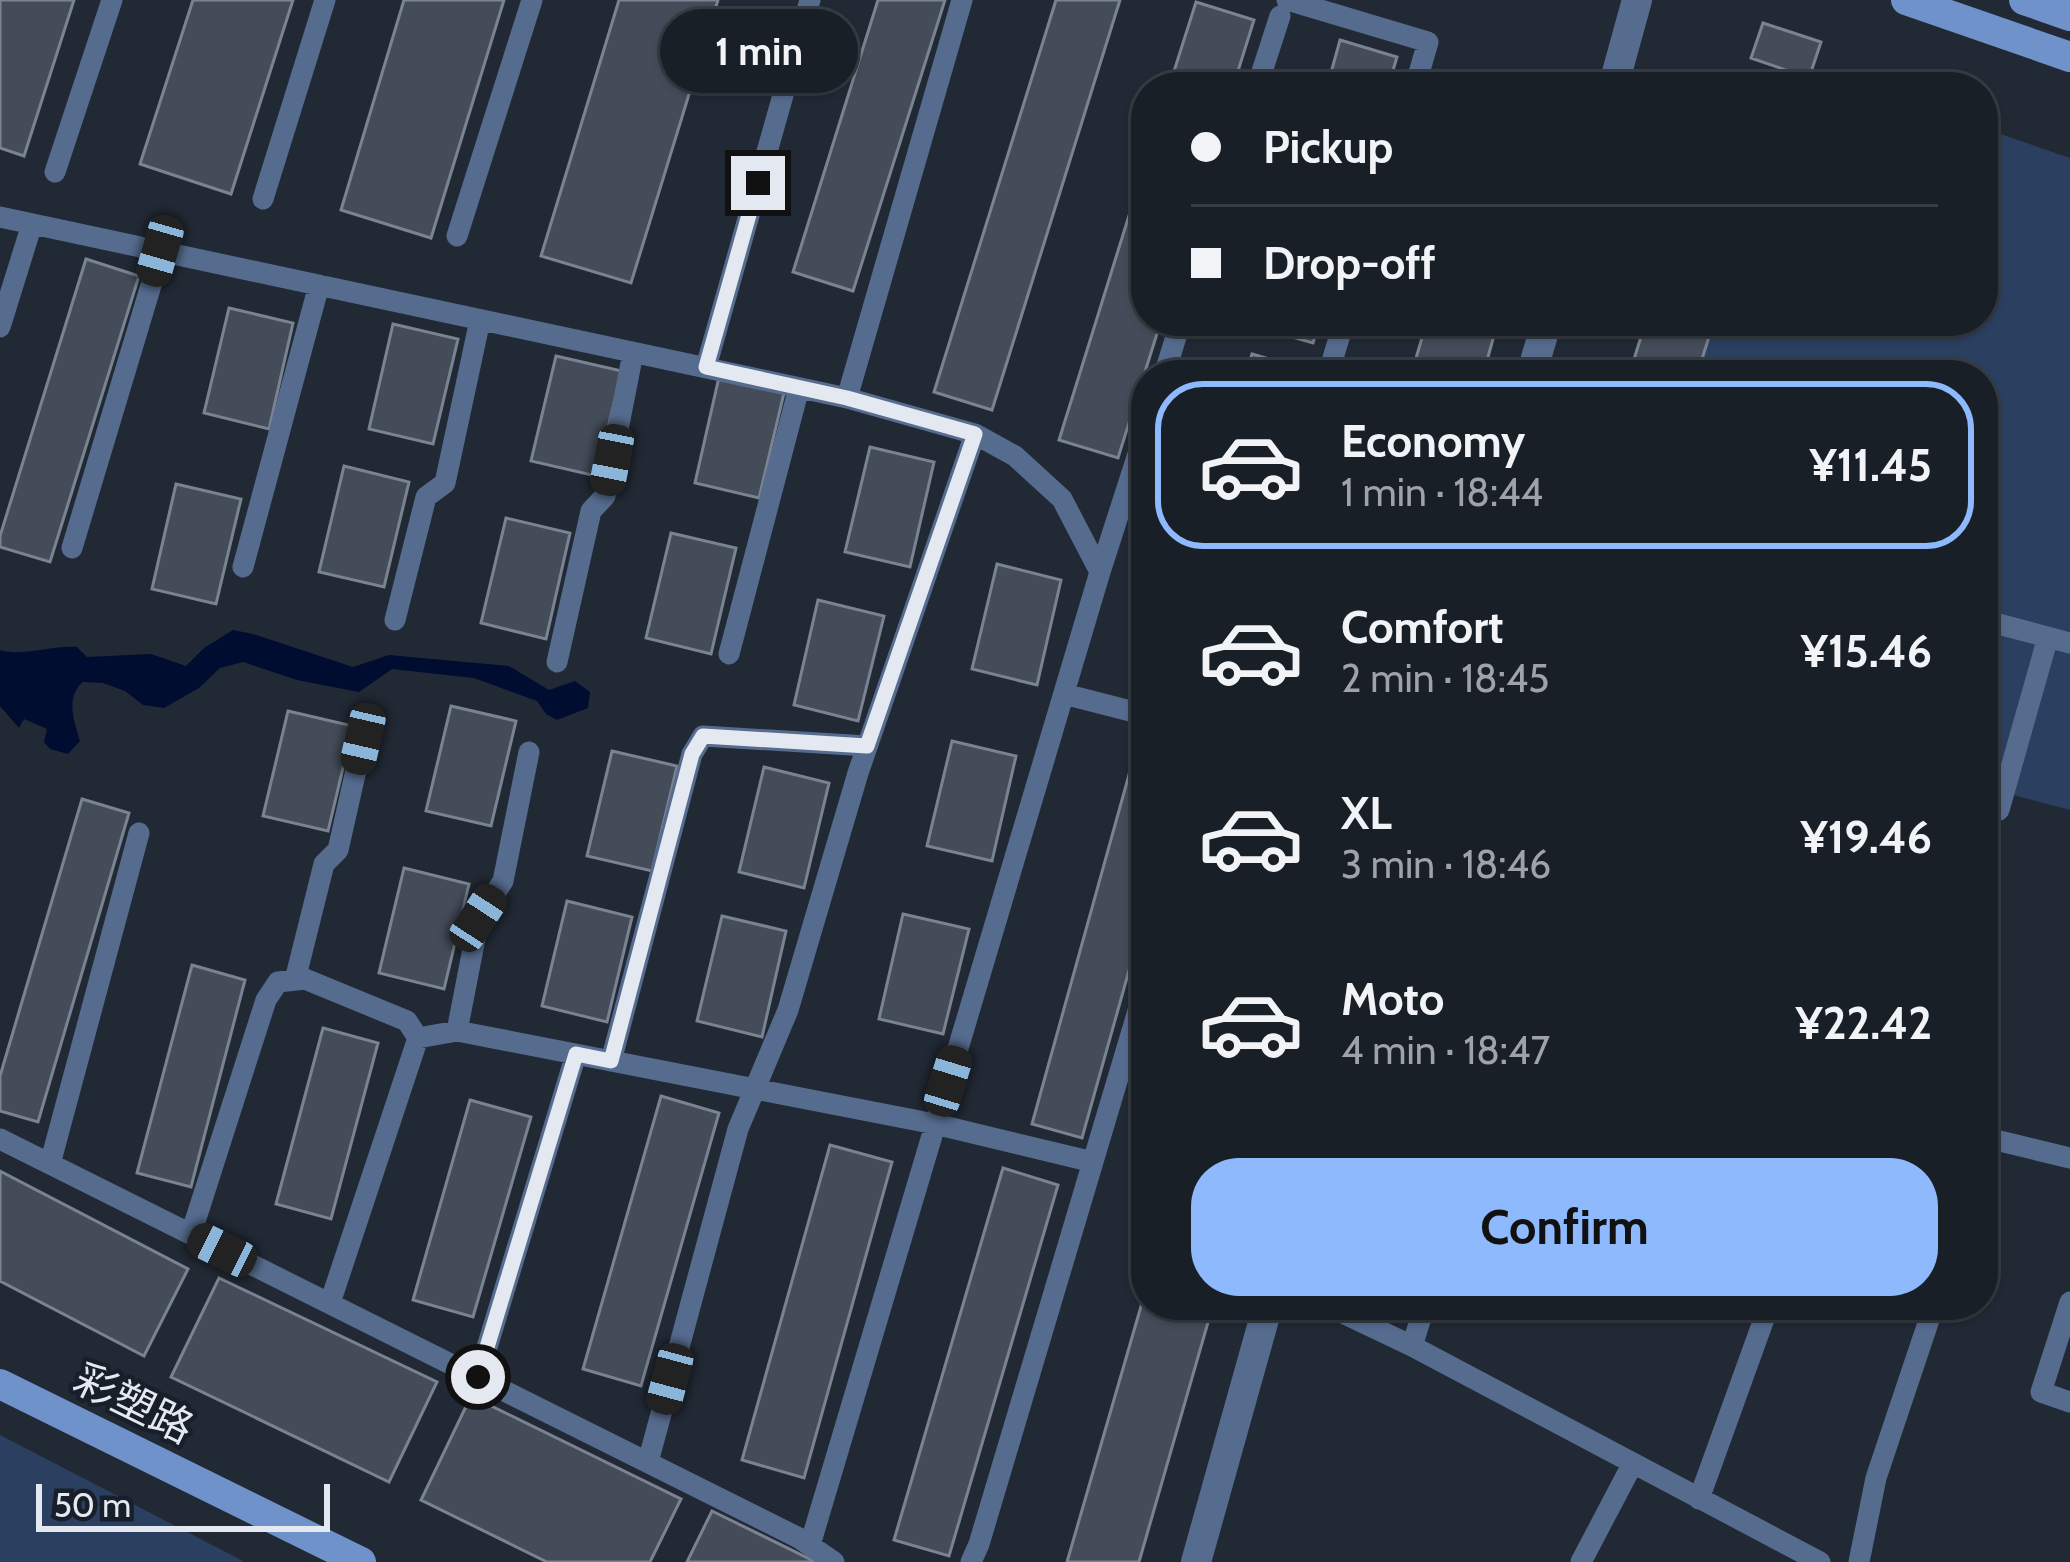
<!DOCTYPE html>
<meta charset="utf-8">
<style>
body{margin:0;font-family:Cabin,"Noto Sans SC",sans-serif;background:#22272f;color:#f1f3f6;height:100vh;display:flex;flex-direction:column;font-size:45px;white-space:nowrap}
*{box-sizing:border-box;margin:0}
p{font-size:39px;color:#9fa2a7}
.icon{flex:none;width:66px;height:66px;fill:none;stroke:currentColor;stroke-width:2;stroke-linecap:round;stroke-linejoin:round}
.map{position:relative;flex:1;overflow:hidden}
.details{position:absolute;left:1131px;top:360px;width:867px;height:960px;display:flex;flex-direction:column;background:#191f27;border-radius:48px;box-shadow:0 3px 9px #0004,0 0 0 3px #373d44}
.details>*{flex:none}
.top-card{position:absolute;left:1131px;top:72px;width:867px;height:264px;border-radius:48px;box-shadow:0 3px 9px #0004,0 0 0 3px #373d44;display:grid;align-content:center;height:264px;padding:0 60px;background:#191f27}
.scale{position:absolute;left:36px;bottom:30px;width:294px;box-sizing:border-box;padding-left:12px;border:6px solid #e4e9f1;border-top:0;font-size:33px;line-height:42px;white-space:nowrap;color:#e4e9f1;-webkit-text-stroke:9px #181f2a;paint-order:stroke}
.end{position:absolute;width:54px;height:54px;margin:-27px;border:15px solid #e4e9f1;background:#111;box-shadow:0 0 0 6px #111}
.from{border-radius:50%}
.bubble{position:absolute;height:84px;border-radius:42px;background:#191f27;box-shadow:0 3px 9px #0004,0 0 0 3px #373d44;font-size:39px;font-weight:700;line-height:84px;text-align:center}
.car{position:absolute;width:36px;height:72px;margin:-36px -18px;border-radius:15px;box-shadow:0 0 9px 3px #0007;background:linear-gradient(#222 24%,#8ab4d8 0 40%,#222 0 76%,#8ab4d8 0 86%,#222 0)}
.top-card b{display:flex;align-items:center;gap:42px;height:114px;font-size:45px}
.top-card b+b{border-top:3px solid #373d44}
.top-card i{width:30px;height:30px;background:#f1f3f6}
ul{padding:21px 0 0;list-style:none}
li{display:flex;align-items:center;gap:36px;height:168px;margin:0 24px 18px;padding:0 36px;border:6px solid transparent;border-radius:48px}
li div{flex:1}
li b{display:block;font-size:45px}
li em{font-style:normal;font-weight:700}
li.active{border-color:#8eb9fc}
li>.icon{width:108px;height:108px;stroke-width:1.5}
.action{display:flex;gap:24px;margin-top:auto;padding:24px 60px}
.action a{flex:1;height:138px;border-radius:48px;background:#8eb9fc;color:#111;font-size:48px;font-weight:700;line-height:138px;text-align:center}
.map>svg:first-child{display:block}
.green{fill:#2b3f60}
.water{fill:#000d30}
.building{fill:#444c59;stroke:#7a8391;stroke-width:3}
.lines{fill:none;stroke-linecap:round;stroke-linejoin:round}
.lane{stroke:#566c8f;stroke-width:21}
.street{stroke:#566c8f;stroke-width:30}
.secondary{stroke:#6f92ca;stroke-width:30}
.route{stroke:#e4e9f1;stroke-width:15}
.labels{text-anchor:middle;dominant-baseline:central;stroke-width:9;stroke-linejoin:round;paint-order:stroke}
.street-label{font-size:42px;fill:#e4e9f1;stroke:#181f2a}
</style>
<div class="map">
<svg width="2070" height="1562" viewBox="0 0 2070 1562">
<rect width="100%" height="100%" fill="#212934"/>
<!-- green -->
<path class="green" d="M1983 128 2070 158V810L1983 787V375H1673L1690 321H1983Z
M0 1435 245 1562H0Z"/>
<!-- water -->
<path class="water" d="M233 630 253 634 353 667 389 655 509 666 549 690 575 681 590 692 588 708 557 720 546 714 537 701 474 678 392 669 359 692 297 680 243 662 220 668 199 688 164 708 143 705 125 691 103 683 83 682C65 697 74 721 80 741L68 754 50 749 44 742 47 729 24 719 19 728 0 706V650C22 657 52 645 77 647L87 657 151 654 186 666 204 648Z"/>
<!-- building -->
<path class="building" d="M0 0H74L24 156 0 148Z
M193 0H293L231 194 140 164Z
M404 0H504L431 238 341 210Z
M619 0H718L631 283 541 256Z
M878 0H945L853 291 793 272Z
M1056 0H1120L992 410 934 392Z
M1196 2 1254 20 1233 87H1169Z
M1763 23 1821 42 1809 78 1751 58Z
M1340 40 1397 57 1388 87H1327Z
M1146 161V321H1161L1118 458 1059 440Z
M86 259 139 276 50 562 0 547V536Z
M229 308 293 323 269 429 204 413Z
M1258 321H1320L1313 343 1257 327Z
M1427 321H1498L1483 375H1411Z
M1646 321H1714L1697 375H1629Z
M393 324 458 339 433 444 369 429Z
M1252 354 1308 370 1307 375H1246Z
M556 356 622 371 596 476 531 461Z
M719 377 784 393 759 498 695 483Z
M870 447 934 462 910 567 845 552Z
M344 466 409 482 384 587 319 572Z
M176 484 241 499 216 604 152 589Z
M506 518 570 533 546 639 481 623Z
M671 533 736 548 711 654 646 638Z
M997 564 1061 580 1037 685 972 669Z
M818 600 884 616 858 721 794 705Z
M451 706 516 721 491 826 426 811Z
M288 711 353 726 328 831 263 816Z
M952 741 1016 756 992 861 927 846Z
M612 751 677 766 652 871 587 856Z
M1135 753 1146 756V910L1082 1138 1032 1124Z
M764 767 829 783 804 888 739 872Z
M82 799 129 813 38 1122 0 1111V1076Z
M404 868 469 884 444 989 379 973Z
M567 901 632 917 607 1022 542 1006Z
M903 914 969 929 943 1034 879 1019Z
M722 916 786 931 762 1037 697 1021Z
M192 965 245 980 191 1187 137 1173Z
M323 1028 378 1043 331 1219 276 1204Z
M661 1096 719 1113 641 1386 583 1369Z
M470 1100 531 1117 473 1317 413 1300Z
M830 1145 892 1162 804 1478 742 1460Z
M1003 1168 1058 1185 949 1556 894 1540Z
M0 1171 188 1269 144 1356 0 1281Z
M219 1278 437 1382 389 1482 171 1377Z
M1146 1289V1305H1213L1139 1562H1067Z
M1354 1305H1407L1402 1320Z
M471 1396 681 1499 650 1562H547L421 1500Z
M712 1511 816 1562H687Z"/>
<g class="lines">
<!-- lane -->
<path class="lane" d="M1287 0 1428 42 1415 87
M1257 87 1280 16
M55 172 112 0
M263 199 325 0
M0 217 847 398 975 434 1015 456 1062 499 1100 572 810 1545
M457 236 532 0
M0 327 32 224
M706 367 810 0
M1164 375 1181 321
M1328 375 1344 321
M847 398 962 0
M72 548 161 252
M243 567 319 285
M1100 572 1146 429
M395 620 426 497 445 483 480 320
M1983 620 2070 643
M729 654 799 388
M557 662 591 511 605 496 633 353
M1064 694 1146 715
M1999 810 2048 637
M295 980 324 864 338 850 363 739
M457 1031 479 918 503 881 529 752
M418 1038 457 1031 935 1124 1093 1162
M611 1061 692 754 703 736 867 746
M1983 1137 2070 1158
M0 1139 799 1538 834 1562
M50 1164 139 833
M191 1234 266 1000 278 982 305 979 407 1021 418 1038 330 1303
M2070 1302 2041 1392 2070 1402
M1326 1305 1412 1346
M1425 1305 1412 1346 1820 1562
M478 1377 576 1054
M648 1462 738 1129 788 1010 858 773 975 434
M1699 1499 1769 1305
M971 1562 979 1544 1146 984
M1581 1562 1633 1463
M1859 1562 1876 1478 1934 1305"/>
<!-- street -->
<path class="street" d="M1613 87 1637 0
M1531 375 1547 321
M1196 1562 1268 1305"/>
<!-- secondary -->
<path class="secondary" d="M1906 0 2070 57
M2024 0 2070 16
M0 1384 361 1562"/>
</g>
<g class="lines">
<!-- route -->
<path class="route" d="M478 1377 576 1054 611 1061 692 754 703 736 867 746 975 434 847 398 706 367 758 183"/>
</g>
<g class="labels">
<!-- street labels -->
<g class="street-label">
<text transform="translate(134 1403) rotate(26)">彩塑路</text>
</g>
</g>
</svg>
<div class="scale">50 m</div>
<i class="end from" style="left:478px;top:1377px"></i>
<i class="end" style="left:758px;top:183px"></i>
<div class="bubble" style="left:660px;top:9px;width:198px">1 min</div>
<i class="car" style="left:160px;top:251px;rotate:196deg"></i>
<i class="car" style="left:612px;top:460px;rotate:191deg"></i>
<i class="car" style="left:363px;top:739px;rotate:193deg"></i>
<i class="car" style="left:478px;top:918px;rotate:33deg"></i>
<i class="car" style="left:948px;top:1081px;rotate:17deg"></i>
<i class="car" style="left:222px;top:1250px;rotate:296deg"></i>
<i class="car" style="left:670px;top:1379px;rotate:195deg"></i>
<div class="top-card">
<b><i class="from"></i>Pickup</b>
<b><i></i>Drop-off</b>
</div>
<section class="details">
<ul>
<li class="active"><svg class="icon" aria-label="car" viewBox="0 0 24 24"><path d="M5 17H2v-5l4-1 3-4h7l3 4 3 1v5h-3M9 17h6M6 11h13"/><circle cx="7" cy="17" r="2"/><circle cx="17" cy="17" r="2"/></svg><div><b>Economy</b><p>1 min · 18:44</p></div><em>¥11.45</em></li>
<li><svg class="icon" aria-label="car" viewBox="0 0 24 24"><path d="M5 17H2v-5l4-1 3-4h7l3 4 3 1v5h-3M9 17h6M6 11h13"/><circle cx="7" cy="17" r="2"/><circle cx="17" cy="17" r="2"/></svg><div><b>Comfort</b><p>2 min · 18:45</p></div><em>¥15.46</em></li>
<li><svg class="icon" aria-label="car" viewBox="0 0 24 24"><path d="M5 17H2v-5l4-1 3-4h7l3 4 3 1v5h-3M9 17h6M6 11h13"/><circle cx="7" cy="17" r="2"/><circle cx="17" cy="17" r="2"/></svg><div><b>XL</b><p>3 min · 18:46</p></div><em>¥19.46</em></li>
<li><svg class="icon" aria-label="car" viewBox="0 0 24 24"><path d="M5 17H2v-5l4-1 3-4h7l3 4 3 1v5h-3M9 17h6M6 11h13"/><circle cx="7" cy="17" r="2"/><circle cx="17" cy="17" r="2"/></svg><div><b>Moto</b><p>4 min · 18:47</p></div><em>¥22.42</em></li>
</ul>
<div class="action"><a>Confirm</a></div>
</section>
</div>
